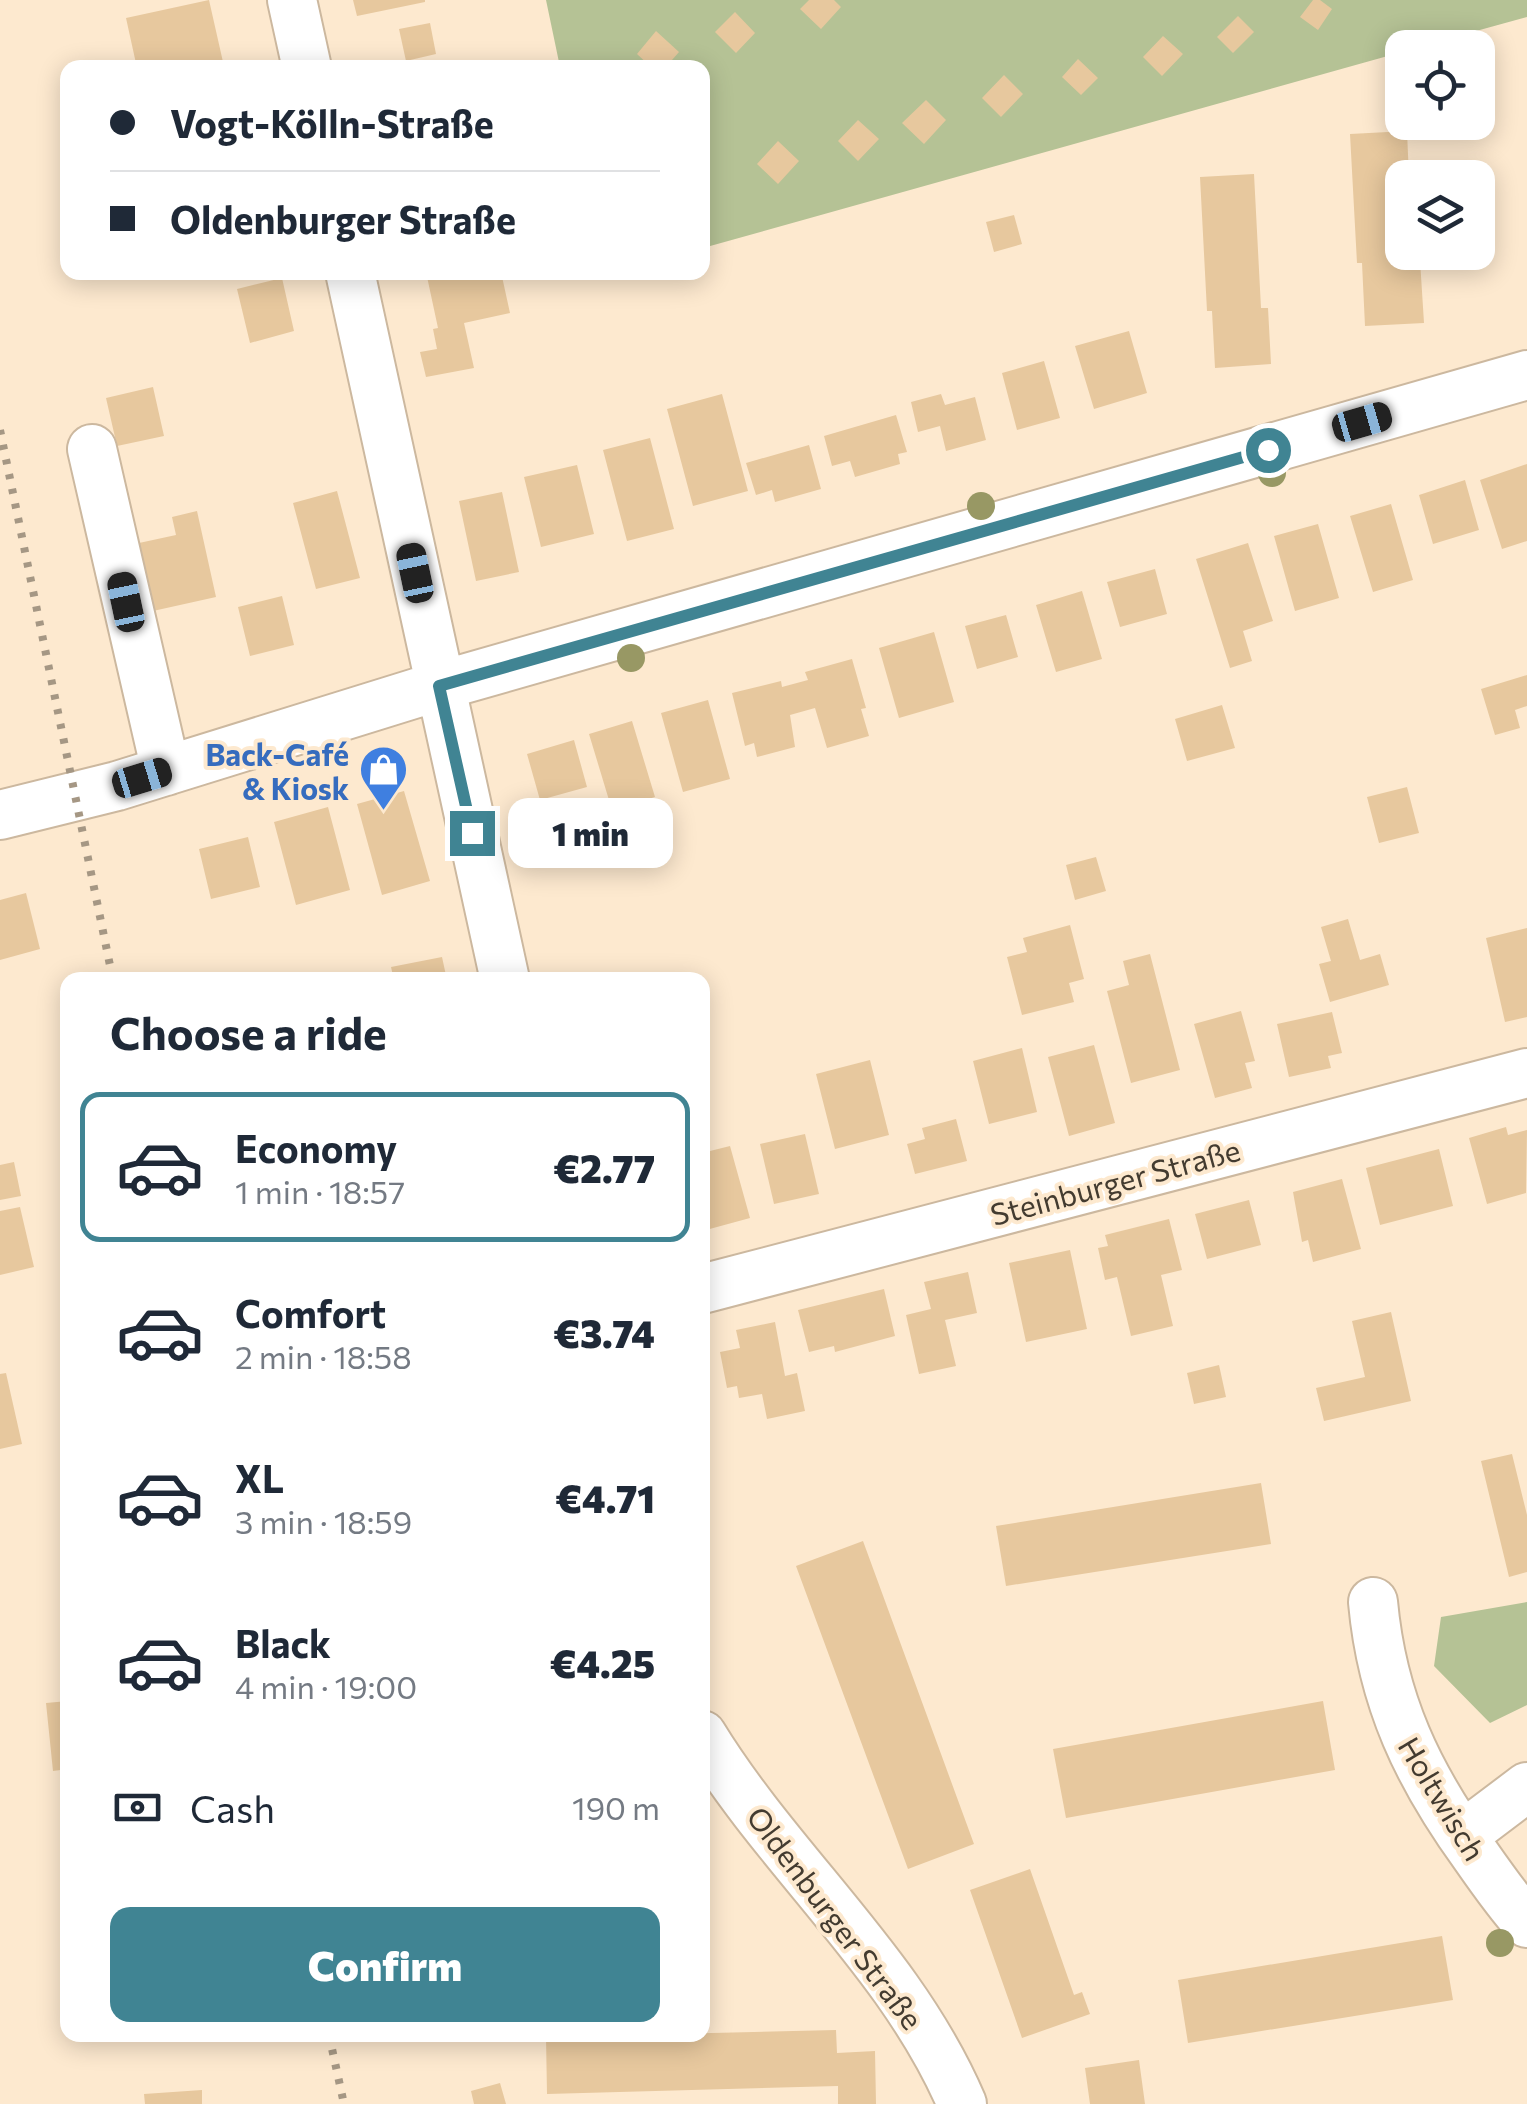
<!DOCTYPE html>
<meta charset="utf-8">
<style>
body{margin:0;font-family:Commissioner,sans-serif;background:#f2f2f3;color:#1f2937;height:100vh;display:flex;flex-direction:column;font-size:38px;white-space:nowrap}
*{box-sizing:border-box;margin:0}
p{font-size:32px;color:#747a83}
.icon{flex:none;width:55px;height:55px;fill:none;stroke:currentColor;stroke-width:2;stroke-linecap:round;stroke-linejoin:round}
.map{position:relative;flex:1;overflow:hidden}
.drawer{position:absolute;left:60px;top:972px;width:650px;height:1070px;display:flex;flex-direction:column;background:#fff;border-radius:20px;box-shadow:0 5px 25px #0003}
.drawer>*{flex:none}
.top-card{position:absolute;left:60px;top:60px;width:650px;height:220px;border-radius:20px;box-shadow:0 5px 25px #0003;display:grid;align-content:center;height:220px;padding:0 50px;background:#fff}
.controls{position:absolute;left:1385px;top:30px;display:grid;gap:20px}
.controls a{display:grid;place-items:center;width:110px;height:110px;border-radius:20px;background:#fff;box-shadow:0 5px 25px #0003;font-size:50px}
.end{position:absolute;width:45px;height:45px;margin:-22px;border:12px solid #408493;background:#fff;box-shadow:0 0 0 5px #fff}
.from{border-radius:50%}
.bubble{position:absolute;height:70px;border-radius:20px;background:#fff;box-shadow:0 5px 25px #0003;font-size:32px;font-weight:800;line-height:70px;text-align:center}
.car{position:absolute;width:30px;height:60px;margin:-30px -15px;border-radius:12px;box-shadow:0 0 8px 2px #0007;background:linear-gradient(#222 24%,#8ab4d8 0 40%,#222 0 76%,#8ab4d8 0 86%,#222 0)}
.top-card b{display:flex;align-items:center;gap:35px;height:95px;font-size:38px}
.top-card b+b{border-top:2px solid #e0e1e3}
.top-card i{width:25px;height:25px;background:#1f2937}
ul{padding:0;list-style:none}
li{display:flex;align-items:center;gap:30px;height:150px;margin:0 20px 15px;padding:0 30px;border:5px solid transparent;border-radius:20px}
li div{flex:1}
li b{display:block;font-size:38px}
li em{font-style:normal;font-weight:800}
li.active{border-color:#408493}
li>.icon{width:90px;height:90px;stroke-width:1.5}
h2{padding:0 50px;font-size:45px;line-height:120px}
.pay{display:flex;align-items:center;gap:25px;height:110px;padding:0 50px;font-size:38px}
.pay p{margin-inline-start:auto}
.button{display:flex;gap:20px;margin-top:auto;padding:20px 50px}
.button a{flex:1;height:115px;border-radius:20px;background:#408493;color:#fff;font-size:40px;font-weight:800;line-height:115px;text-align:center}
.map>svg:first-child{display:block}
.green{fill:#b5c295}
.building{fill:#e7c89e}
.lines{fill:none;stroke-linecap:round;stroke-linejoin:round}
.minor-casing{stroke:#ccb89f;stroke-width:52}
.minor{stroke:#fff;stroke-width:48}
.rail{stroke:#a59784;stroke-width:8;stroke-dasharray:5 10;stroke-linecap:butt}
.tree{fill:#989864}
.route{stroke:#408493;stroke-width:12}
.labels{text-anchor:middle;dominant-baseline:central;stroke-width:8;stroke-linejoin:round;paint-order:stroke}
.shop-label{font-size:30px;font-weight:bold;fill:#366cbe;stroke:#fde9cf;text-anchor:end}
.street-label{font-size:30px;fill:#433b30;stroke:#fde9cf}
</style>
<div class="map">
<svg width="1527" height="2104" viewBox="0 0 1527 2104">
<rect width="100%" height="100%" fill="#fde9cf"/>
<!-- green -->
<path class="green" d="M546 0H1527V17L1418 47 1402 48V52L703 248 702 68 560 67Z
M1527 1602V1705L1490 1723 1434 1666 1441 1617Z"/>
<!-- building -->
<path class="building" d="M209 0 223 62 201 68H193L192 63 171 68H137L126 18Z
M353 0H425V2L357 16Z
M809 0H834L841 7 821 29 800 9Z
M1313 0H1320L1332 9 1318 30 1300 17Z
M735 12 755 33 736 53 715 32Z
M1238 16 1254 32 1233 53 1217 37Z
M430 23 436 54 406 61 399 29Z
M656 31 679 52 665 68H652L637 54Z
M1163 36 1183 54 1162 76 1143 57Z
M1078 59 1098 78 1081 95 1062 77Z
M1004 75 1023 94 1001 117 982 98Z
M926 100 946 120 924 144 902 123Z
M858 120 879 139 858 161 838 141Z
M1407 131 1409 178H1402V252H1414V260H1420L1424 323 1365 326 1362 263H1357L1350 134Z
M778 141 799 161 778 184 757 164Z
M1254 174 1261 308H1268L1271 364 1215 368 1212 311H1207L1200 177Z
M1014 215 1022 244 994 252 986 222Z
M426 272H501L510 313 464 323 474 368 426 377 420 352 437 349 433 329 438 328Z
M282 278 294 331 250 343 237 289Z
M1129 331 1147 393 1094 409 1075 346Z
M1044 361 1060 418 1017 430 1002 373Z
M153 387 164 436 117 446 106 398Z
M722 394 748 491 693 506 667 409Z
M941 394 945 405 975 397 986 440 946 451 940 426 918 432 911 402Z
M896 415 907 452 898 454 900 464 855 477 850 461 832 466 824 436Z
M650 438 674 529 627 541 603 450Z
M809 445 821 489 775 502 772 490 756 495 746 463Z
M1527 464V541L1502 549 1480 480Z
M577 465 594 534 541 547 524 477Z
M1465 480 1479 530 1433 544 1419 495Z
M337 491 360 578 316 589 293 503Z
M502 492 519 572 476 581 459 501Z
M1391 504 1413 580 1373 592 1350 516Z
M197 511 216 597 153 611 139 543 176 535 172 517Z
M1318 524 1339 598 1295 611 1274 536Z
M1248 543 1273 621 1243 631 1252 661 1230 668 1196 559Z
M1155 569 1167 614 1120 627 1107 582Z
M1082 591 1102 659 1056 672 1036 605Z
M282 596 294 645 250 656 238 607Z
M1006 615 1018 657 977 669 965 626Z
M934 632 954 702 899 718 879 648Z
M852 659 866 708 861 709 869 736 827 748 815 708 790 715 795 747 757 757 754 743 745 746 732 693 781 681 782 687 808 680 805 672Z
M1527 675V706L1515 710 1520 728 1495 735 1481 689Z
M708 700 730 779 683 792 661 713Z
M1222 705 1235 748 1187 761 1175 719Z
M632 721 655 797 612 810 589 734Z
M574 740 587 787 540 800 527 754Z
M1407 787 1419 833 1379 843 1367 797Z
M404 791 430 881 382 895 357 804Z
M328 807 350 890 296 905 274 822Z
M248 837 260 887 211 899 199 849Z
M1096 857 1106 891 1075 900 1066 865Z
M26 893 40 949 0 960V900Z
M1348 919 1360 960 1380 954 1389 985 1330 1002 1319 964 1331 961 1321 927Z
M1070 925 1084 979 1069 983 1074 1002 1022 1015 1007 957 1027 952 1023 938Z
M1527 928V1017L1505 1022 1486 938Z
M1150 954 1180 1070 1131 1083 1107 991 1129 985 1123 961Z
M442 957 447 980H394L391 967Z
M1241 1011 1255 1061 1245 1063 1252 1088 1215 1098 1194 1024Z
M1332 1012 1342 1053 1328 1056 1331 1068 1289 1077 1277 1024Z
M1094 1045 1115 1123 1069 1136 1048 1057Z
M1022 1048 1037 1112 989 1124 973 1061Z
M870 1060 889 1135 835 1149 816 1074Z
M956 1119 967 1161 915 1174 907 1144 925 1139 922 1128Z
M1506 1127 1508 1135 1527 1130 1526 1193 1487 1204 1469 1138Z
M805 1134 819 1194 774 1204 760 1144Z
M730 1146 750 1218 706 1230 702 1216V1153Z
M1439 1149 1453 1206 1380 1225 1366 1168Z
M14 1162 21 1196 0 1200V1165Z
M1342 1179 1361 1249 1313 1262 1308 1240 1302 1242 1293 1192Z
M1249 1200 1261 1245 1207 1259 1195 1214Z
M20 1207 34 1267 0 1275V1211Z
M1169 1219 1182 1270 1161 1275 1173 1326 1131 1336 1117 1277 1105 1280 1098 1248 1108 1246 1105 1235Z
M1070 1250 1087 1329 1026 1342 1009 1263Z
M968 1272 977 1313 945 1320 956 1366 919 1374 906 1315 931 1309 924 1282Z
M884 1289 895 1336 835 1352 834 1346 809 1352 798 1310Z
M1391 1312 1411 1401 1324 1421 1316 1388 1365 1377 1352 1321Z
M775 1322 785 1376 797 1373 805 1411 767 1419 762 1394 739 1398 737 1386 727 1388 720 1352 740 1348 736 1330Z
M1219 1365 1226 1397 1194 1404 1187 1373Z
M6 1373 22 1444 0 1449V1374Z
M1512 1454 1527 1515V1572L1509 1577 1481 1461Z
M1261 1483 1271 1544 1006 1586 996 1526Z
M863 1541 974 1844 908 1869 796 1566Z
M68 1701V1769L53 1771 46 1703Z
M1323 1701 1335 1770 1066 1818 1053 1749Z
M1030 1869 1074 1995 1082 1992 1090 2014 1022 2038 970 1890Z
M1442 1936 1453 2000 1188 2043 1178 1980Z
M836 2030 837 2053 875 2051 876 2104H838V2086L547 2094 546 2037Z
M1139 2060 1145 2104H1090L1085 2068Z
M500 2083 506 2104H474L471 2091Z
M202 2090V2104H145L144 2094Z"/>
<g class="lines">
<defs>
<path id="minor" d="M292 0 307 68
M350 272 505 980
M92 449 166 771
M0 815 117 786 439 686 1527 375
M702 1289 1527 1073
M1373 1602C1382 1701 1418 1776 1476 1856 1492 1879 1508 1902 1527 1923
M702 1735C781 1864 902 1963 962 2104
M1462 1836 1527 1787"/>
</defs>
<!-- minor casing -->
<use href="#minor" class="minor-casing"/>
<!-- minor -->
<use href="#minor" class="minor"/>
<!-- rail -->
<path class="rail" d="M0 430 113 980
M329 2035 344 2104"/>
</g>
<!-- trees -->
<g class="tree">
<circle cx="1272" cy="473" r="14"/>
<circle cx="981" cy="506" r="14"/>
<circle cx="631" cy="658" r="14"/>
<circle cx="1500" cy="1943" r="14"/>
</g>
<g class="lines">
<!-- route -->
<path class="route" d="M472 833 439 686 1268 450"/>
</g>
<!-- icons -->
<defs>
<symbol id="shop-pin" viewBox="-11 -11 22 30"><path d="M0 17L-7.5 6A9.5 9.5 0 1 1 7.5 6Z" fill="#3f7fe0" stroke="#fde9cf"/><path d="M-5-2.5h2.3a2.7 3.5 0 0 1 5.4 0H5L5.5 6h-11ZM-1.5-2.5h3a1.5 2.3 0 0 0-3 0Z" fill="#fff"/></symbol>
</defs>
<g fill-rule="evenodd">
<use href="#shop-pin" x="356" y="742" width="55" height="75"/>
</g>
<g class="labels">
<!-- shop labels -->
<g class="shop-label">
<text x="349" y="753">Back-Café<tspan x="349" dy="34">&amp; Kiosk</tspan></text>
</g>
<!-- street labels -->
<g class="street-label">
<text transform="translate(1115 1181) rotate(-15)">Steinburger Straße</text>
<text transform="translate(1443 1798) rotate(59)">Holtwisch</text>
<text transform="translate(836 1917) rotate(53)">Oldenburger Straße</text>
</g>
</g>
</svg>
<div class="controls">
<a><svg class="icon" aria-label="locate" viewBox="0 0 24 24"><circle cx="12" cy="12" r="6"/><path d="M12 2v4M12 18v4M2 12h4M18 12h4"/></svg></a>
<a><svg class="icon" aria-label="layers" viewBox="0 0 24 24"><path d="M12 4l9 5-9 5-9-5zM3 14l9 5 9-5"/></svg></a>
</div>
<i class="end from" style="left:1268px;top:450px"></i>
<i class="end" style="left:472px;top:833px"></i>
<div class="bubble" style="left:508px;top:798px;width:165px">1 min</div>
<i class="car" style="left:1362px;top:422px;rotate:74deg"></i>
<i class="car" style="left:415px;top:573px;rotate:348deg"></i>
<i class="car" style="left:126px;top:602px;rotate:348deg"></i>
<i class="car" style="left:142px;top:778px;rotate:73deg"></i>
<div class="top-card">
<b><i class="from"></i>Vogt-Kölln-Straße</b>
<b><i></i>Oldenburger Straße</b>
</div>
<section class="drawer">
<h2>Choose a ride</h2>
<ul>
<li class="active"><svg class="icon" aria-label="car" viewBox="0 0 24 24"><path d="M5 17H2v-5l4-1 3-4h7l3 4 3 1v5h-3M9 17h6M6 11h13"/><circle cx="7" cy="17" r="2"/><circle cx="17" cy="17" r="2"/></svg><div><b>Economy</b><p>1 min · 18:57</p></div><em>€2.77</em></li>
<li><svg class="icon" aria-label="car" viewBox="0 0 24 24"><path d="M5 17H2v-5l4-1 3-4h7l3 4 3 1v5h-3M9 17h6M6 11h13"/><circle cx="7" cy="17" r="2"/><circle cx="17" cy="17" r="2"/></svg><div><b>Comfort</b><p>2 min · 18:58</p></div><em>€3.74</em></li>
<li><svg class="icon" aria-label="car" viewBox="0 0 24 24"><path d="M5 17H2v-5l4-1 3-4h7l3 4 3 1v5h-3M9 17h6M6 11h13"/><circle cx="7" cy="17" r="2"/><circle cx="17" cy="17" r="2"/></svg><div><b>XL</b><p>3 min · 18:59</p></div><em>€4.71</em></li>
<li><svg class="icon" aria-label="car" viewBox="0 0 24 24"><path d="M5 17H2v-5l4-1 3-4h7l3 4 3 1v5h-3M9 17h6M6 11h13"/><circle cx="7" cy="17" r="2"/><circle cx="17" cy="17" r="2"/></svg><div><b>Black</b><p>4 min · 19:00</p></div><em>€4.25</em></li>
</ul>
<div class="pay"><svg class="icon" aria-label="cash" viewBox="0 0 24 24"><path d="M3 7h18v10H3z"/><circle cx="12" cy="12" r="2"/></svg>Cash<p>190 m</p></div>
<div class="button"><a>Confirm</a></div>
</section>
</div>
